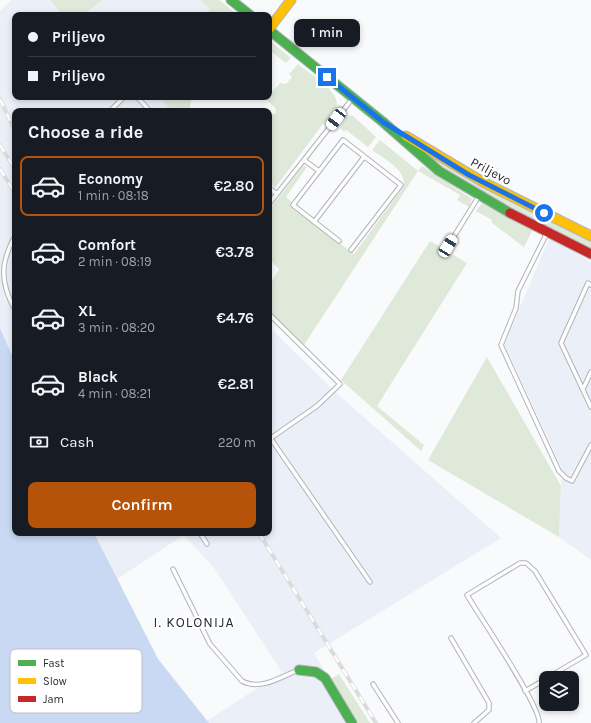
<!DOCTYPE html>
<meta charset="utf-8">
<style>
body{margin:0;font-family:Karla,sans-serif;background:#20242c;color:#f1f3f6;height:100vh;display:flex;flex-direction:column;font-size:15px;white-space:nowrap}
*{box-sizing:border-box;margin:0}
p{font-size:13px;color:#9ea1a6}
.icon{flex:none;width:22px;height:22px;fill:none;stroke:currentColor;stroke-width:2;stroke-linecap:round;stroke-linejoin:round}
.map{position:relative;flex:1;overflow:hidden}
.details{position:absolute;left:12px;top:108px;width:260px;height:428px;display:flex;flex-direction:column;background:#171b24;border-radius:8px;box-shadow:0 2px 6px #0003}
.details>*{flex:none}
.top-card{position:absolute;left:12px;top:12px;width:260px;height:88px;border-radius:8px;box-shadow:0 2px 6px #0003;display:grid;align-content:center;height:88px;padding:0 16px;background:#171b24}
.tools{position:absolute;left:539px;top:671px;display:grid;gap:8px}
.tools a{display:grid;place-items:center;width:40px;height:40px;border-radius:8px;background:#171b24;box-shadow:0 2px 6px #0003;font-size:20px}
.end{position:absolute;width:18px;height:18px;margin:-9px;border:5px solid #1a73e8;background:#fff;box-shadow:0 0 0 2px #fff}
.from{border-radius:50%}
.bubble{position:absolute;height:28px;border-radius:8px;background:#171b24;box-shadow:0 2px 6px #0003;font-size:13px;font-weight:600;line-height:28px;text-align:center}
.car{position:absolute;width:12px;height:24px;margin:-12px -6px;border-radius:5px;box-shadow:0 0 3px 1px #0007;background:linear-gradient(#fff 24%,#345 0 40%,#fff 0 76%,#345 0 86%,#fff 0)}
.top-card b{display:flex;align-items:center;gap:14px;height:38px;font-size:15px}
.top-card b+b{border-top:1px solid #363941}
.top-card i{width:10px;height:10px;background:#f1f3f6}
ul{padding:0;list-style:none}
li{display:flex;align-items:center;gap:12px;height:60px;margin:0 8px 6px;padding:0 8px;border:2px solid transparent;border-radius:8px}
li div{flex:1}
li b{display:block;font-size:15px}
li em{font-style:normal;font-weight:600}
li.active{border-color:#b45309}
li>.icon{width:36px;height:36px;stroke-width:1.5}
h2{padding:0 16px;font-size:18px;line-height:48px}
.pay{display:flex;align-items:center;gap:10px;height:44px;padding:0 16px;font-size:15px}
.pay p{margin-inline-start:auto}
.button{display:flex;gap:8px;margin-top:auto;padding:8px 16px}
.button a{flex:1;height:46px;border-radius:8px;background:#b45309;color:#fff;font-size:16px;font-weight:600;line-height:46px;text-align:center}
.map>svg:first-child{display:block}
.built{fill:#ebeff8}
.green{fill:#dfe9da}
.water{fill:#c9d9f3}
.lines{fill:none;stroke-linecap:round;stroke-linejoin:round}
.lane-casing{stroke:#b2b4b7;stroke-width:5.5}
.fast-casing{stroke:#b2b4b7;stroke-width:11}
.slow-casing{stroke:#b2b4b7;stroke-width:11}
.jam-casing{stroke:#b2b4b7;stroke-width:11}
.lane{stroke:#fefeff;stroke-width:3.5}
.fast{stroke:#4caf50;stroke-width:9}
.slow{stroke:#ffc107;stroke-width:9}
.jam{stroke:#c62828;stroke-width:9}
.rail-casing{stroke:#dbdbdc;stroke-width:4}
.rail{stroke:#fff;stroke-width:2.5;stroke-dasharray:8;stroke-linecap:butt}
.route{stroke:#1a73e8;stroke-width:5}
.labels{text-anchor:middle;dominant-baseline:central;stroke-width:4;stroke-linejoin:round;paint-order:stroke}
.street-label{font-size:13px;fill:#272a30;stroke:#fff}
.neighbourhood-label{font-size:14px;letter-spacing:1px;fill:#272a30;stroke:#fff}
.key{fill:#fff;stroke:#bebfc1;stroke-width:1}
.key-label{font-size:11px;fill:#272a30}
</style>
<div class="map">
<svg width="591" height="723" viewBox="0 0 591 723">
<rect width="100%" height="100%" fill="#f9fafc"/>
<!-- built -->
<path class="built" d="M12 0H50L63 15H15V97H158L173 111H15V362L0 328V11Z
M102 0H200L211 9 204 15H84Z
M550 237 591 262V560L559 537 562 469 504 344Z
M269 327 342 398 501 538 314 653 355 723H209L207 721 282 672 214 568 184 535 117 579 94 533H269Z"/>
<!-- green -->
<path class="green" d="M50 0H102L84 15H63Z
M200 0H219L238 15H204L210 9Z
M269 40 291 58 286 63 269 50Z
M298 64C309 73 338 90 337 105L275 188 269 182V114H275L276 109 266 99 280 83 286 84 292 77 289 74Z
M158 97H192L189 111H173Z
M352 115 376 137 368 147 346 130 344 132 340 128 348 116Z
M380 140 418 171 422 166 472 199 469 207 457 200 460 195 418 171 304 345 269 312V286L279 269 272 262H269V210L303 166 307 167 286 197 291 201 292 208 354 254 404 186C406 169 384 159 372 150Z
M426 154 538 215 535 221 449 172Z
M482 203 533 229 524 247 492 223V220L476 211Z
M545 218 591 241V249L542 224Z
M430 241 467 263 377 406 424 445 421 451 341 380Z
M487 357 561 486 559 537 428 460Z
M339 674 370 723H355L329 680Z"/>
<!-- water -->
<path class="water" d="M0 328 15 362V533H94L158 659 209 723H0Z"/>
<g class="lines">
<defs>
<path id="lane" d="M137 97 150 111
M110 111 124 97
M304 160 319 171
M269 188 277 194
M269 204 352 99
M314 222 364 157
M547 233 518 291 516 308 501 345 559 471 566 478 572 481 591 445
M15 236C0 263 0 282 15 310
M339 241 293 205 343 140 401 185 351 250
M448 246 479 196
M269 314 340 384 317 406 271 438
M583 389 591 372
M591 407 561 343 588 283 591 285
M269 436 370 582
M200 533 207 544
M173 569 210 644 242 681C260 691 281 677 298 670
M451 638 489 703V710L474 723
M373 684 398 723
M525 691 546 679
M539 723C542 708 478 614 467 595L520 563H526L535 571 586 655 547 678"/>
<path id="fast" d="M231 0 250 15
M269 30 383 122 439 171 510 213
M299 670 316 672 325 678 352 723"/>
<path id="slow" d="M269 29 291 0
M406 136 483 182 591 236"/>
<path id="jam" d="M510 213 591 254"/>
</defs>
<!-- lane casing -->
<use href="#lane" class="lane-casing"/>
<!-- fast casing -->
<use href="#fast" class="fast-casing"/>
<!-- slow casing -->
<use href="#slow" class="slow-casing"/>
<!-- jam casing -->
<use href="#jam" class="jam-casing"/>
<!-- lane -->
<use href="#lane" class="lane"/>
<!-- fast -->
<use href="#fast" class="fast"/>
<!-- slow -->
<use href="#slow" class="slow"/>
<!-- jam -->
<use href="#jam" class="jam"/>
<defs>
<path id="rail" d="M0 99 15 131
M0 145 13 166
M0 169 15 193
M259 533 376 723"/>
</defs>
<!-- rail casing -->
<use href="#rail" class="rail-casing"/>
<!-- rail -->
<use href="#rail" class="rail"/>
</g>
<g class="lines">
<!-- route -->
<path class="route" d="M327 77 383 122 469 175 544 213"/>
</g>
<g class="labels">
<!-- street labels -->
<g class="street-label">
<text transform="translate(491 171) rotate(28)">Priljevo</text>
</g>
<!-- neighbourhood labels -->
<g class="neighbourhood-label">
<text x="194" y="622">I. KOLONIJA</text>
</g>
</g>
<!-- legend -->
<rect x="10" y="649" width="132" height="64" rx="6" class="key"/>
<rect x="18" y="660" width="18" height="6" fill="#4caf50"/>
<rect x="18" y="678" width="18" height="6" fill="#ffc107"/>
<rect x="18" y="696" width="18" height="6" fill="#c62828"/>
<g class="key-label">
<text x="43" y="667">Fast</text>
<text x="43" y="685">Slow</text>
<text x="43" y="703">Jam</text>
</g>
</svg>
<div class="tools">
<a><svg class="icon" aria-label="layers" viewBox="0 0 24 24"><path d="M12 4l9 5-9 5-9-5zM3 14l9 5 9-5"/></svg></a>
</div>
<i class="end from" style="left:544px;top:213px"></i>
<i class="end" style="left:327px;top:77px"></i>
<div class="bubble" style="left:294px;top:19px;width:66px">1 min</div>
<i class="car" style="left:336px;top:119px;rotate:217deg"></i>
<i class="car" style="left:448px;top:246px;rotate:31deg"></i>
<div class="top-card">
<b><i class="from"></i>Priljevo</b>
<b><i></i>Priljevo</b>
</div>
<section class="details">
<h2>Choose a ride</h2>
<ul>
<li class="active"><svg class="icon" aria-label="car" viewBox="0 0 24 24"><path d="M5 17H2v-5l4-1 3-4h7l3 4 3 1v5h-3M9 17h6M6 11h13"/><circle cx="7" cy="17" r="2"/><circle cx="17" cy="17" r="2"/></svg><div><b>Economy</b><p>1 min · 08:18</p></div><em>€2.80</em></li>
<li><svg class="icon" aria-label="car" viewBox="0 0 24 24"><path d="M5 17H2v-5l4-1 3-4h7l3 4 3 1v5h-3M9 17h6M6 11h13"/><circle cx="7" cy="17" r="2"/><circle cx="17" cy="17" r="2"/></svg><div><b>Comfort</b><p>2 min · 08:19</p></div><em>€3.78</em></li>
<li><svg class="icon" aria-label="car" viewBox="0 0 24 24"><path d="M5 17H2v-5l4-1 3-4h7l3 4 3 1v5h-3M9 17h6M6 11h13"/><circle cx="7" cy="17" r="2"/><circle cx="17" cy="17" r="2"/></svg><div><b>XL</b><p>3 min · 08:20</p></div><em>€4.76</em></li>
<li><svg class="icon" aria-label="car" viewBox="0 0 24 24"><path d="M5 17H2v-5l4-1 3-4h7l3 4 3 1v5h-3M9 17h6M6 11h13"/><circle cx="7" cy="17" r="2"/><circle cx="17" cy="17" r="2"/></svg><div><b>Black</b><p>4 min · 08:21</p></div><em>€2.81</em></li>
</ul>
<div class="pay"><svg class="icon" aria-label="cash" viewBox="0 0 24 24"><path d="M3 7h18v10H3z"/><circle cx="12" cy="12" r="2"/></svg>Cash<p>220 m</p></div>
<div class="button"><a>Confirm</a></div>
</section>
</div>
